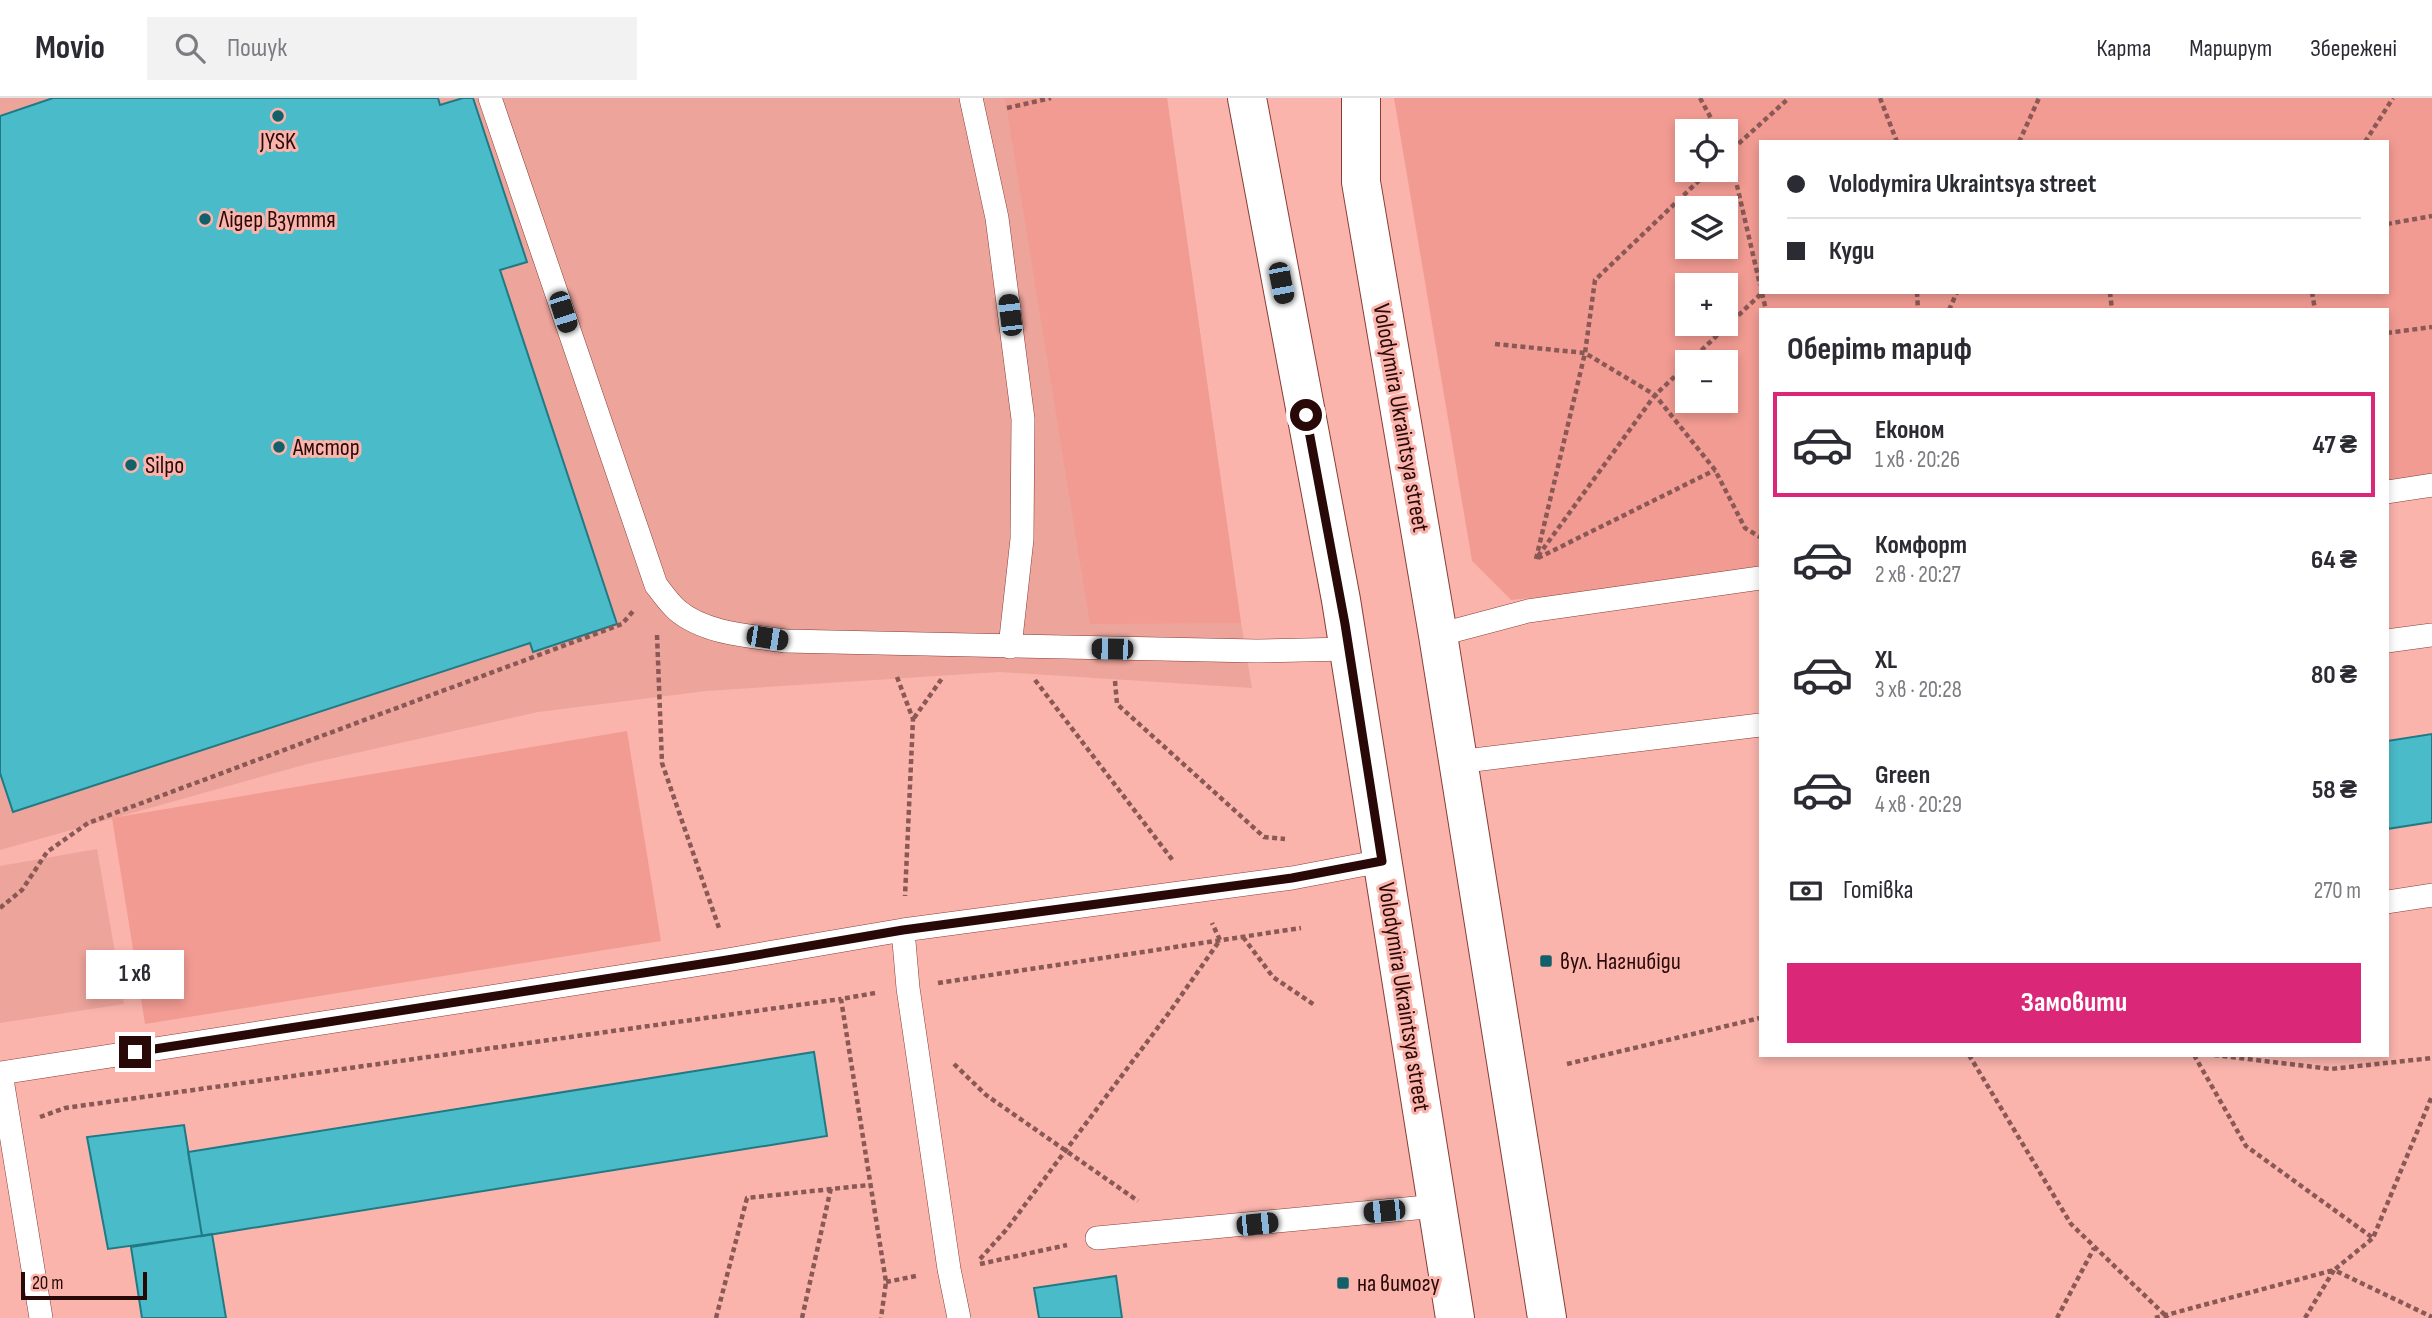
<!DOCTYPE html>
<html lang="uk">
<meta charset="utf-8">
<style>
body{margin:0;font-family:"Sofia Sans Condensed",sans-serif;background:#f2f2f3;color:#2b2b33;height:100vh;display:flex;flex-direction:column;font-size:26px;white-space:nowrap}
*{box-sizing:border-box;margin:0}
p{font-size:23px;color:#7c7c81}
.icon{flex:none;width:38px;height:38px;fill:none;stroke:currentColor;stroke-width:2;stroke-linecap:round;stroke-linejoin:round}
.map{position:relative;flex:1;overflow:hidden}
.sheet{position:absolute;left:1759px;top:210px;width:630px;height:749px;display:flex;flex-direction:column;background:#fff;border-radius:0px;box-shadow:0 4px 10px #0003}
.sheet>*{flex:none}
.guide{position:absolute;left:1759px;top:42px;width:630px;height:154px;border-radius:0px;box-shadow:0 4px 10px #0003;display:grid;align-content:center;height:154px;padding:0 28px;background:#fff}
.buttons{position:absolute;left:1675px;top:21px;display:grid;gap:14px}
.buttons a{display:grid;place-items:center;width:63px;height:63px;border-radius:0px;background:#fff;box-shadow:0 4px 10px #0003;font-size:35px}
.scale{position:absolute;left:21px;bottom:18px;width:126px;box-sizing:border-box;padding-left:7px;border:4px solid #280908;border-top:0;font-size:19px;line-height:24px;white-space:nowrap;color:#280908;-webkit-text-stroke:5px #fab4ac;paint-order:stroke}
.end{position:absolute;width:32px;height:32px;margin:-16px;border:9px solid #280908;background:#fff;box-shadow:0 0 0 4px #fff}
.from{border-radius:50%}
.bubble{position:absolute;height:49px;border-radius:0px;background:#fff;box-shadow:0 4px 10px #0003;font-size:23px;font-weight:700;line-height:49px;text-align:center}
.car{position:absolute;width:21px;height:42px;margin:-21px -10px;border-radius:9px;box-shadow:0 0 5px 2px #0007;background:linear-gradient(#222 24%,#8ab4d8 0 40%,#222 0 76%,#8ab4d8 0 86%,#222 0)}
.guide b{display:flex;align-items:center;gap:24px;height:66px;font-size:26px}
.guide b+b{border-top:2px solid #e1e1e2}
.guide i{width:18px;height:18px;background:#2b2b33}
ul{padding:0;list-style:none}
li{display:flex;align-items:center;gap:21px;height:105px;margin:0 14px 10px;padding:0 14px;border:4px solid transparent;border-radius:0px}
li div{flex:1}
li b{display:block;font-size:26px}
li em{font-style:normal;font-weight:700}
li.on{border-color:#db2777}
li>.icon{width:63px;height:63px;stroke-width:1.5}
h2{padding:0 28px;font-size:32px;line-height:84px}
.pay{display:flex;align-items:center;gap:18px;height:77px;padding:0 28px;font-size:26px}
.pay p{margin-inline-start:auto}
.primary-button{display:flex;gap:14px;margin-top:auto;padding:14px 28px}
.primary-button a{flex:1;height:80px;border-radius:0px;background:#db2777;color:#fff;font-size:28px;font-weight:700;line-height:80px;text-align:center}
header{display:flex;align-items:center;gap:42px;box-sizing:border-box;height:98px;padding:0 35px;background:#fff;border-bottom:2px solid #e1e1e2}
header strong{font-size:33px}
nav{display:flex;gap:38px;margin-inline-start:auto;font-size:24px}
.search{width:490px;height:63px;background:#f2f2f3;display:flex;align-items:center;gap:18px;box-sizing:border-box;padding:0 24px;border-radius:0px;color:#7c7c81;font-size:26px}
.map>svg:first-child{display:block}
.built{fill:#eda49b}
.green{fill:#f29b92;fill-rule:evenodd}
.building{fill:#4abbc9;stroke:#207a85;stroke-width:2}
.lines{fill:none;stroke-linecap:round;stroke-linejoin:round}
.service-casing{stroke:#873d37;stroke-width:24}
.tertiary-casing{stroke:#873d37;stroke-width:40}
.path{stroke:#8a5955;stroke-width:4.5;stroke-dasharray:5 3.5;stroke-linecap:butt}
.service{stroke:#fff;stroke-width:23}
.tertiary{stroke:#fff;stroke-width:38}
.route{stroke:#280908;stroke-width:9}
.poi-dot{fill:#12616a;stroke:#fab4ac;stroke-width:2.5}
.labels{text-anchor:middle;dominant-baseline:central;stroke-width:6;stroke-linejoin:round;paint-order:stroke}
.poi-label{font-size:24px;fill:#280908;stroke:#fab4ac;text-anchor:start}
.street-label{font-size:24px;fill:#280908;stroke:#fab4ac}
</style>
<header>
<strong>Movio</strong>
<div class="search"><svg class="icon" aria-label="search" viewBox="0 0 24 24"><circle cx="10" cy="10" r="6"/><path d="M15 15l6 6"/></svg>Пошук</div>
<nav><a>Карта</a><a>Маршрут</a><a>Збережені</a></nav>
</header>
<div class="map">
<svg width="2432" height="1220" viewBox="0 0 2432 1220">
<rect width="100%" height="100%" fill="#fab4ac"/>
<!-- built -->
<path class="built" d="M0 0H1167L1241 525 1252 590 999 574 706 593 538 614 307 666 0 752Z
M97 751 124 906 0 925V768Z"/>
<!-- green -->
<path class="green" d="M1005 0H1167L1241 525 1090 526Z
M1394 0H2432V376L2387 383V212H1760V478L1511 502 1472 463ZM1687 33H1726V72H1687ZM1760 44H2387V194H1760ZM1687 110H1726V149H1687ZM1687 187H1726V226H1687ZM1687 264H1726V303H1687Z
M627 633 661 843 145 926 112 720Z"/>
<!-- building -->
<path class="building" d="M53 0H438L440 7 463 0H473L527 164 500 172 617 526 533 554 530 545 13 714 0 675V18Z
M2432 636V724L2387 731V643Z
M814 954 827 1038 202 1138 188 1054Z
M184 1027 202 1138 108 1151 87 1039Z
M212 1136 226 1220H142L131 1149Z
M1116 1178 1122 1220H1039L1034 1190Z"/>
<g class="lines">
<defs>
<path id="service" d="M490 0 656 487C662 495 669 505 677 512 705 536 751 538 786 543L1257 553 1349 551
M971 0 997 120 1023 321 1022 441 1010 549
M2387 394 2432 387
M1438 537 1528 513 1760 480
M2387 543 2432 537
M1457 664 1760 627
M2387 804 2432 797
M903 832 908 890 949 1171 959 1220
M1097 1140 1437 1108
M41 1220 1 975 727 862 903 832 1292 780 1382 763"/>
<path id="tertiary" d="M1247 0 1341 502 1455 1220
M1361 0V84L1438 537 1547 1220"/>
</defs>
<!-- service casing -->
<use href="#service" class="service-casing"/>
<!-- tertiary casing -->
<use href="#tertiary" class="tertiary-casing"/>
<!-- path -->
<path class="path" d="M1700 0 1718 33
M1880 0 1897 44
M1007 10 1051 0
M2019 44 2039 0
M2365 44 2393 0
M1726 46 1729 53 1760 187
M1726 57 1789 0
M2387 126 2432 118
M1917 194 1918 212
M2110 194 2112 212
M2312 194 2315 212
M1762 195 1766 212
M1949 212 1957 194
M2387 235 2432 229
M1495 246 1585 255 1655 297 1715 372 1745 430 1760 439
M1689 264 1763 194
M1538 458 1655 297 1687 267
M1538 460 1715 372
M1536 461 1585 255 1595 182 1710 72
M657 537 662 665 719 830
M897 579 913 621 905 798
M1035 582 1174 764
M1115 583 1117 606 1264 739 1285 741
M914 620 943 579
M0 810 22 792 47 754 88 725 622 526 635 511
M1243 839 1273 879 1316 908
M938 885 1301 830
M875 895 841 901 886 1184 881 1220
M1969 957 2071 1126 2168 1220
M2194 957 2246 1048 2373 1140 2432 998
M2214 957 2331 971 2432 960
M954 966 986 997 1138 1103
M1567 966 1760 920
M40 1019 65 1010 841 901
M980 1161 1006 1132 1171 912 1220 842 1212 825
M980 1166 1067 1147
M886 1184 916 1178
M716 1220 747 1100 869 1087
M802 1220 831 1090
M2057 1220 2094 1150
M2155 1220 2334 1172 2373 1140
M2305 1220 2334 1172 2432 1219"/>
<!-- service -->
<use href="#service" class="service"/>
<!-- tertiary -->
<use href="#tertiary" class="tertiary"/>
</g>
<g class="lines">
<!-- route -->
<path class="route" d="M135 954 727 862 903 832 1292 780 1382 763 1345 526 1306 317"/>
</g>
<!-- markers -->
<g class="poi-dot">
<circle cx="278" cy="18" r="7"/>
<circle cx="205" cy="121" r="7"/>
<circle cx="279" cy="349" r="7"/>
<circle cx="131" cy="367" r="7"/>
<rect x="1539" y="856" width="14" height="14" rx="3.5"/>
<rect x="1336" y="1178" width="14" height="14" rx="3.5"/>
</g>
<g class="labels">
<!-- poi labels -->
<g class="poi-label">
<text x="278" y="43" text-anchor="middle">JYSK</text>
<text x="219" y="121">Лідер Взуття</text>
<text x="293" y="349">Амстор</text>
<text x="145" y="367">Silpo</text>
<text x="1560" y="863">вул. Нагнибіди</text>
<text x="1357" y="1185">на вимогу</text>
</g>
<!-- street labels -->
<g class="street-label">
<text transform="translate(1401 320) rotate(80)">Volodymira Ukraintsya street</text>
<text transform="translate(1404 899) rotate(81)">Volodymira Ukraintsya street</text>
</g>
</g>
</svg>
<div class="buttons">
<a><svg class="icon" aria-label="locate" viewBox="0 0 24 24"><circle cx="12" cy="12" r="6"/><path d="M12 2v4M12 18v4M2 12h4M18 12h4"/></svg></a>
<a><svg class="icon" aria-label="layers" viewBox="0 0 24 24"><path d="M12 4l9 5-9 5-9-5zM3 14l9 5 9-5"/></svg></a>
<a>+</a>
<a>−</a>
</div>
<div class="scale">20 m</div>
<i class="end from" style="left:1306px;top:317px"></i>
<i class="end" style="left:135px;top:954px"></i>
<div class="bubble" style="left:86px;top:852px;width:98px">1 хв</div>
<i class="car" style="left:1281px;top:185px;rotate:169deg"></i>
<i class="car" style="left:563px;top:214px;rotate:162deg"></i>
<i class="car" style="left:1010px;top:217px;rotate:353deg"></i>
<i class="car" style="left:767px;top:540px;rotate:99deg"></i>
<i class="car" style="left:1112px;top:551px;rotate:271deg"></i>
<i class="car" style="left:1384px;top:1113px;rotate:264deg"></i>
<i class="car" style="left:1257px;top:1126px;rotate:84deg"></i>
<div class="guide">
<b><i class="from"></i>Volodymira Ukraintsya street</b>
<b><i></i>Куди</b>
</div>
<section class="sheet">
<h2>Оберіть тариф</h2>
<ul>
<li class="on"><svg class="icon" aria-label="car" viewBox="0 0 24 24"><path d="M5 17H2v-5l4-1 3-4h7l3 4 3 1v5h-3M9 17h6M6 11h13"/><circle cx="7" cy="17" r="2"/><circle cx="17" cy="17" r="2"/></svg><div><b>Економ</b><p>1 хв · 20:26</p></div><em>47 ₴</em></li>
<li><svg class="icon" aria-label="car" viewBox="0 0 24 24"><path d="M5 17H2v-5l4-1 3-4h7l3 4 3 1v5h-3M9 17h6M6 11h13"/><circle cx="7" cy="17" r="2"/><circle cx="17" cy="17" r="2"/></svg><div><b>Комфорт</b><p>2 хв · 20:27</p></div><em>64 ₴</em></li>
<li><svg class="icon" aria-label="car" viewBox="0 0 24 24"><path d="M5 17H2v-5l4-1 3-4h7l3 4 3 1v5h-3M9 17h6M6 11h13"/><circle cx="7" cy="17" r="2"/><circle cx="17" cy="17" r="2"/></svg><div><b>XL</b><p>3 хв · 20:28</p></div><em>80 ₴</em></li>
<li><svg class="icon" aria-label="car" viewBox="0 0 24 24"><path d="M5 17H2v-5l4-1 3-4h7l3 4 3 1v5h-3M9 17h6M6 11h13"/><circle cx="7" cy="17" r="2"/><circle cx="17" cy="17" r="2"/></svg><div><b>Green</b><p>4 хв · 20:29</p></div><em>58 ₴</em></li>
</ul>
<div class="pay"><svg class="icon" aria-label="cash" viewBox="0 0 24 24"><path d="M3 7h18v10H3z"/><circle cx="12" cy="12" r="2"/></svg>Готівка<p>270 m</p></div>
<div class="primary-button"><a>Замовити</a></div>
</section>
</div>
